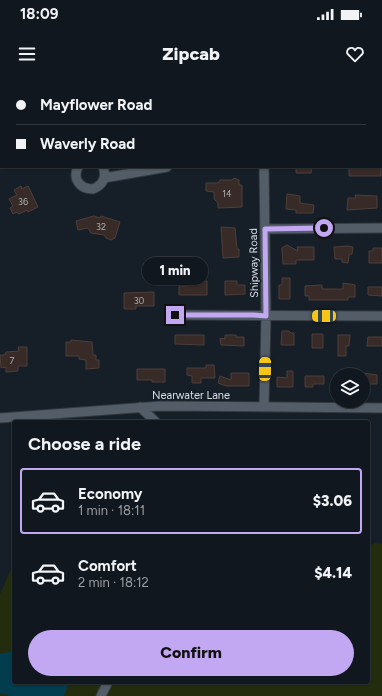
<!DOCTYPE html>
<meta charset="utf-8">
<style>
body{margin:0;font-family:Figtree,sans-serif;background:#1e242b;color:#f1f3f6;height:100vh;display:flex;flex-direction:column;font-size:15px;white-space:nowrap}
*{box-sizing:border-box;margin:0}
p{font-size:13px;color:#9c9fa4}
.icon{flex:none;width:22px;height:22px;fill:none;stroke:currentColor;stroke-width:2;stroke-linecap:round;stroke-linejoin:round}
.map{position:relative;flex:1;overflow:hidden}
.sheet{position:absolute;left:12px;top:340px;width:358px;height:264px;display:flex;flex-direction:column;background:#10171e;border-radius:4px;box-shadow:0 1px 3px #0004,0 0 0 1px #30363c}
.sheet>*{flex:none}
.banner{position:absolute;left:0px;top:0px;width:382px;height:88px;box-shadow:0 1px 3px #0004,0 0 0 1px #30363c;display:grid;align-content:center;height:88px;padding:0 16px;background:#10171e}
.controls{position:absolute;left:330px;top:288px;display:grid;gap:8px}
.controls a{display:grid;place-items:center;width:40px;height:40px;border-radius:50%;background:#10171e;box-shadow:0 1px 3px #0004,0 0 0 1px #30363c;font-size:20px}
.end{position:absolute;width:18px;height:18px;margin:-9px;border:5px solid #c2a7f2;background:#111;box-shadow:0 0 0 2px #111}
.from{border-radius:50%}
.bubble{position:absolute;height:28px;border-radius:14px;background:#10171e;box-shadow:0 1px 3px #0004,0 0 0 1px #30363c;font-size:13px;font-weight:800;line-height:28px;text-align:center}
.car{position:absolute;width:12px;height:24px;margin:-12px -6px;border-radius:5px;box-shadow:0 0 3px 1px #0007;background:linear-gradient(#f5c518 24%,#345 0 40%,#f5c518 0 76%,#345 0 86%,#f5c518 0)}
.banner b{display:flex;align-items:center;gap:14px;height:38px;font-size:15px}
.banner b+b{border-top:1px solid #30363c}
.banner i{width:10px;height:10px;background:#f1f3f6}
ul{padding:0;list-style:none}
li{display:flex;align-items:center;gap:12px;height:66px;margin:0 8px 6px;padding:0 8px;border:2px solid transparent;border-radius:4px}
li div{flex:1}
li b{display:block;font-size:15px}
li em{font-style:normal;font-weight:800}
li.on{border-color:#c2a7f2}
li>.icon{width:36px;height:36px;stroke-width:1.5}
h2{padding:0 16px;font-size:18px;line-height:48px}
.button{display:flex;gap:8px;margin-top:auto;padding:8px 16px}
.button a{flex:1;height:46px;border-radius:24px;background:#c2a7f2;color:#111;font-size:16px;font-weight:800;line-height:46px;text-align:center}
.status{display:flex;justify-content:space-between;align-items:center;height:28px;padding:0 20px;background:#10171e;direction:ltr}
.status svg{height:11px;fill:currentColor}
header{display:flex;justify-content:space-between;align-items:center;height:52px;padding:0 16px;background:#10171e;font-size:18px;font-weight:800}
.map>svg:first-child{display:block}
.green{fill:#232c0c}
.water{fill:#013c4f}
.building{fill:#382a26;stroke:#4d3f3a}
.lines{fill:none;stroke-linecap:round;stroke-linejoin:round}
.minor-casing{stroke:#32383f;stroke-width:11}
.minor{stroke:#535d68;stroke-width:9}
.route{stroke:#c2a7f2;stroke-width:5}
.labels{text-anchor:middle;dominant-baseline:central;stroke-width:3;stroke-linejoin:round;paint-order:stroke}
.number-label{font-size:9px;fill:#afb1b4}
.street-label{font-size:11px;fill:#d7dee4;stroke:#161f28}
</style>
<div class="status"><b>18:09</b><svg viewBox="0 0 49 12"><path d="M0 12V9h3v3zM5 12V6h3v6zM10 12V3h3v9zM15 12V0h3v12zM26 1h20v11H26zM47 4h2v5h-2z"/></svg></div>
<header><svg class="icon" aria-label="menu" viewBox="0 0 24 24"><path d="M4 6h16M4 12h16M4 18h16"/></svg>Zipcab<svg class="icon" aria-label="heart" viewBox="0 0 24 24"><path d="M12 20l-8-8c-3-5 5-10 8-4 3-6 11-1 8 4z"/></svg></header>
<div class="map">
<svg width="382" height="616" viewBox="0 0 382 616">
<rect width="100%" height="100%" fill="#161f28"/>
<!-- green -->
<path class="green" d="M375 463 382 464V616H0V514L14 482V602H368V466Z"/>
<!-- water -->
<path class="water" d="M14 571V602H69L64 616H10L0 613V574Z"/>
<!-- building -->
<path class="building" d="M296 87H312L311 93H296Z
M349 87H381V96H349Z
M234 98 239 100V105H242V127L218 128V123L214 119V112L206 111V103H218L220 100H232Z
M21 106 22 109 28 106 38 127 28 132 27 130 19 134 17 132 13 134 10 128 13 126 9 119 17 115 14 110Z
M287 114 300 116V123L314 125 313 133H296V130L286 129Z
M355 115 377 116V128L347 130 348 118H356Z
M94 136 100 138 101 136 120 142 115 158 111 160 106 158 104 155 91 153 88 148 78 150 76 141Z
M221 147 235 148 237 169H239V177L223 178Z
M287 165 298 171 297 167H314V180H296V184H283L282 168Z
M348 166 353 167 352 174H349V176L348 183 342 182V179H335L334 167Z
M373 168H382V183H369V171H373Z
M282 198H290V219H279V205H282Z
M200 201H207V215H179V206H188V203Z
M225 201H237V205H245V214L225 215Z
M343 203 355 205V217H348V220H309V216H305V206L322 205V209H343Z
M368 207H382V216L368 215Z
M154 212V226H136V229H124V213Z
M282 251H289L291 253H294V265H281Z
M312 254H323V268H312Z
M175 255H204V265L175 264Z
M225 255H236V257H244V266L221 265 220 258 225 259Z
M338 255H350L349 266H346V276H338Z
M368 257H382V266H367Z
M71 260 92 262 93 275H96V280H99V288L86 289V280L79 279V276H66V262H71Z
M18 267H27V286H18V291L6 292V287L1 288 0 275H5L6 272 19 271Z
M206 285H214L215 298H201V303H192V296L187 295V288H206Z
M137 289H165V302H152V300H137Z
M287 291H293V307H277V297L287 298Z
M231 293H249V306H226L218 303 220 296 231 300Z
M363 293 377 295V304H369V310H363Z
M305 296H324V304H313V307H305Z"/>
<g class="lines">
<defs>
<path id="minor" d="M241 0 242 1
M339 1 340 0
M381 64H382
M78 87C72 99 80 109 93 109 103 105 107 97 103 87
M264 87 266 236 264 327
M104 98 167 87
M265 149 382 148
M175 235 382 236
M140 327 156 342
M0 338 161 326 382 328
M101 616 108 602"/>
</defs>
<!-- minor casing -->
<use href="#minor" class="minor-casing"/>
<!-- minor -->
<use href="#minor" class="minor"/>
</g>
<g class="lines">
<!-- route -->
<path class="route" d="M175 235H253L266 236 265 149 324 148"/>
</g>
<g class="labels">
<!-- number labels -->
<g class="number-label">
<text x="227" y="113">14</text>
<text x="23" y="121">36</text>
<text x="101" y="146">32</text>
<text x="139" y="220">30</text>
<text x="12" y="280">7</text>
</g>
<!-- street labels -->
<g class="street-label">
<text transform="translate(254 183) rotate(-91)">Shipway Road</text>
<text x="191" y="315">Nearwater Lane</text>
</g>
</g>
</svg>
<div class="controls">
<a><svg class="icon" aria-label="layers" viewBox="0 0 24 24"><path d="M12 4l9 5-9 5-9-5zM3 14l9 5 9-5"/></svg></a>
</div>
<i class="end from" style="left:324px;top:148px"></i>
<i class="end" style="left:175px;top:235px"></i>
<div class="bubble" style="left:142px;top:177px;width:66px">1 min</div>
<i class="car" style="left:324px;top:236px;rotate:270deg"></i>
<i class="car" style="left:265px;top:289px;rotate:1deg"></i>
<div class="banner">
<b><i class="from"></i>Mayflower Road</b>
<b><i></i>Waverly Road</b>
</div>
<section class="sheet">
<h2>Choose a ride</h2>
<ul>
<li class="on"><svg class="icon" aria-label="car" viewBox="0 0 24 24"><path d="M5 17H2v-5l4-1 3-4h7l3 4 3 1v5h-3M9 17h6M6 11h13"/><circle cx="7" cy="17" r="2"/><circle cx="17" cy="17" r="2"/></svg><div><b>Economy</b><p>1 min · 18:11</p></div><em>$3.06</em></li>
<li><svg class="icon" aria-label="car" viewBox="0 0 24 24"><path d="M5 17H2v-5l4-1 3-4h7l3 4 3 1v5h-3M9 17h6M6 11h13"/><circle cx="7" cy="17" r="2"/><circle cx="17" cy="17" r="2"/></svg><div><b>Comfort</b><p>2 min · 18:12</p></div><em>$4.14</em></li>
</ul>
<div class="button"><a>Confirm</a></div>
</section>
</div>
